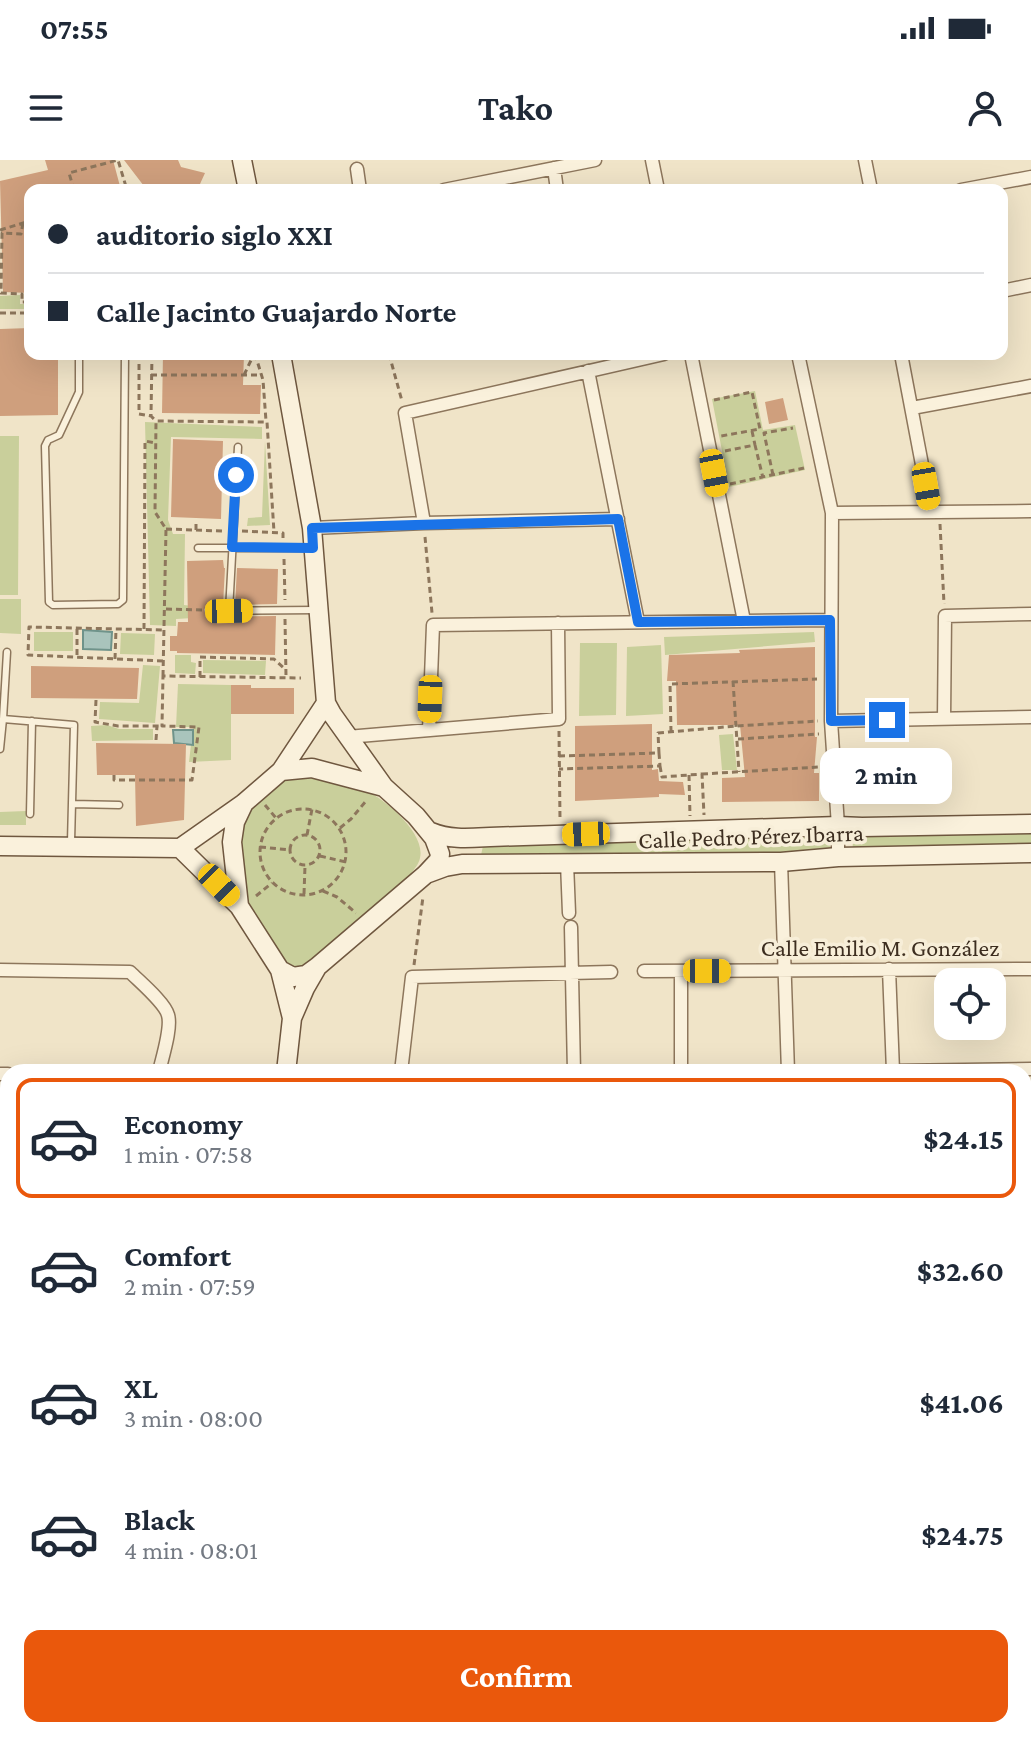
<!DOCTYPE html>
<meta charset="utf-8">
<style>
body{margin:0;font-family:"Crimson Pro",serif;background:#f6f6f7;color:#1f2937;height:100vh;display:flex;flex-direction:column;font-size:30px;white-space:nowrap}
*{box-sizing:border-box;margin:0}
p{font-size:26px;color:#747a83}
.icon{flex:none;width:44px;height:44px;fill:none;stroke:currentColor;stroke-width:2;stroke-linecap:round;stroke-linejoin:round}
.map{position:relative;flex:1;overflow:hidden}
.sheet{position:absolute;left:0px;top:904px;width:1032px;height:674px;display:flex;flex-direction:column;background:#fff;border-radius:24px 24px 0 0;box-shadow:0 8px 32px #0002}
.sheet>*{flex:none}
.hud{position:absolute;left:24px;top:24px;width:984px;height:176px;border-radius:16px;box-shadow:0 8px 32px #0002;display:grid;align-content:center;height:176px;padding:0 24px;background:#fff}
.fabs{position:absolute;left:934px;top:808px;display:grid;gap:16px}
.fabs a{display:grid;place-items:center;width:72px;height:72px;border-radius:16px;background:#fff;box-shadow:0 8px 32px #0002;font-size:40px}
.end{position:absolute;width:36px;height:36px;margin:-18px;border:10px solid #1a73e8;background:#fff;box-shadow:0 0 0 4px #fff}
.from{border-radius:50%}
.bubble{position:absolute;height:56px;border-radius:16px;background:#fff;box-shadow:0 8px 32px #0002;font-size:26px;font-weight:700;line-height:56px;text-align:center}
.car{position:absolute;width:24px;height:48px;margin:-24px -12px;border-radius:10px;box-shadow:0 0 6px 2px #0007;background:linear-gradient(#f5c518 24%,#345 0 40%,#f5c518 0 76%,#345 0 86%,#f5c518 0)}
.hud b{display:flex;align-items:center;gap:28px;height:76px;font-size:30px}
.hud b+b{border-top:2px solid #e0e1e3}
.hud i{width:20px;height:20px;background:#1f2937}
ul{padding:14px 0 0;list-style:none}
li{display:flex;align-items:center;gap:24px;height:120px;margin:0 16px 12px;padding:0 8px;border:4px solid transparent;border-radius:16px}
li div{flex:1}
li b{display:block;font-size:30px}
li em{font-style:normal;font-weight:700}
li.current{border-color:#ea580c}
li>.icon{width:72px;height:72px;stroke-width:1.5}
.action{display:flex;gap:16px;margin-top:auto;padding:16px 24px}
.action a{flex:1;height:92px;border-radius:16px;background:#ea580c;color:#fff;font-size:32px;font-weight:700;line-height:92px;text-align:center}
.status{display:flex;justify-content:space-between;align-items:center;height:56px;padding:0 40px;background:#fff;direction:ltr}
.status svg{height:22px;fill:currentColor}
header{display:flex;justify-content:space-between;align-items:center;height:104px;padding:0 24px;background:#fff;font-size:36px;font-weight:700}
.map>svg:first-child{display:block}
.green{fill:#c9cf9b}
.water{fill:#a9c4bc;stroke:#6f938a;stroke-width:2}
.building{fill:#cf9f7d}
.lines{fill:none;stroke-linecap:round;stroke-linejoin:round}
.lane-casing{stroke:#8d765c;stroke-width:9}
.street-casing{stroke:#8d765c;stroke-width:15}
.secondary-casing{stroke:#6f573f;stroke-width:21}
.path{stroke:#8d765c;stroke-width:3;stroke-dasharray:6 4;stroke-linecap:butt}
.lane{stroke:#faf1dc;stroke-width:6}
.street{stroke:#faf1dc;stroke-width:12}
.secondary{stroke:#faf1dc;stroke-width:18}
.route{stroke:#1a73e8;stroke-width:10}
.labels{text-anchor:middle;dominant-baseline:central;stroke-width:7;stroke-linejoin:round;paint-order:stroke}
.street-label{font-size:24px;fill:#3d2e20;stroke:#f7eed8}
</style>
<div class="status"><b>07:55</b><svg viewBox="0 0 49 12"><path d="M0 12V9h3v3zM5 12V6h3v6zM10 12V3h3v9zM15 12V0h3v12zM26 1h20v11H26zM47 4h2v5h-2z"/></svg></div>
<header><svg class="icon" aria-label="menu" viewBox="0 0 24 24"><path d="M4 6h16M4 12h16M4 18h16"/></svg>Tako<svg class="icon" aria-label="person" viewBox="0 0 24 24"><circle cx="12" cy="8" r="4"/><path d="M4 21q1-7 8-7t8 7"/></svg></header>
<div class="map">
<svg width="1031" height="1577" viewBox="0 0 1031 1577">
<rect width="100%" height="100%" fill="#f0e4c8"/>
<!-- green -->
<path class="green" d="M20 135V144H30V149H0V136Z
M755 231 763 270 795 265 805 310 729 327 712 239Z
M145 262 262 267V279L171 277 168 360 173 374H185L184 445 193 446V458L176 459V466L150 465Z
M0 276H19L18 435H0Z
M265 281 270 365 247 366 248 358 262 357Z
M0 439H21V474L0 473Z
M34 472H73V491H34Z
M814 472 815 482 665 495 664 477Z
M121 473 155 474 154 495 120 494Z
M580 483H617L616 555 579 556Z
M661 485 663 554 626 556 627 487Z
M175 495H191V502L196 503 195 514 175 513Z
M203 500 266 501 265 515 203 513Z
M143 505 160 506 155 563 99 559 100 542 139 543Z
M178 524 231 525V600L189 602 193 567H176Z
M107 565 119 569H153V580L92 581 91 566Z
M733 574 737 610H722L719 575Z
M296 612C317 617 343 620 363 629 384 638 426 673 420 698 419 704 414 709 411 714L316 805 290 813 245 745 239 667 253 641Z
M26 651V665H0V652Z
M1031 670V687L853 691 852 672Z
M830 674V691L489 700 481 695 483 686Z"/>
<!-- water -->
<path class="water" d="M83 470 112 472 111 490 83 489Z
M173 570H193V585L174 583Z"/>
<!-- building -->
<path class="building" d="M45 0H113L121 30H30V133L3 132 0 21 48 10Z
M124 0H178L181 7 205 13 200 24 194 30H147Z
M30 168V194H58V255L0 256V169Z
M163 194H244L243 225H261L260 254 162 253Z
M783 238 788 260 769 264 765 242Z
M173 279 223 281 221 359 171 357Z
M223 400 224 408H225L223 445 208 446 204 449 205 453 210 457 276 456 275 495 177 493V491H170V476H177L178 462H188L187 401Z
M237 408 278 409 277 444 235 445Z
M815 487V577H817L814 613H819V641L722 642V618L745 617 740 565H677L676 521H667L669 495 740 493 739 490Z
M31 506 139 508 137 539 31 538Z
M231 525H251V528H294V554H231Z
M652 564V610L658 609 659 621 683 622 685 635 659 634V637L575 641V566Z
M96 583 186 584 184 660 136 666 135 615H97Z"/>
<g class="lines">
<defs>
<path id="lane" d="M79 194V232L59 275 48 280 45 286 49 442 53 445 118 444 123 440 125 194
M198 388H310
M210 451 317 450
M229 451 238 287
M7 492 3 559 74 565 71 682
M0 589 3 559
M72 644 119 645
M30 654 32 561"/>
<path id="street" d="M652 0 658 30
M865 0 871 30
M554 8 557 30
M357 9 360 30
M444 30 595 0
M961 30 1031 17
M1002 131 1031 125
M691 194 744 461
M798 194 832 353 831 561 838 666V697
M901 194 931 352
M588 211 638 462
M912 248 1031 226
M832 353 1031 351
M424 363 405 253 664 194
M312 368 424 363 618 359
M944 559 945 456 1031 454
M831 561 1031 557
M429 570 433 465 830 460
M347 577 559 559 558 463
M781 702 788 912
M567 703 569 753
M571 767 574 912
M889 809 893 911 1031 909
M0 810 130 812C140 822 165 843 168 855 172 868 162 898 159 912
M644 811 1031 809
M681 811V912
M401 912 412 817 611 812
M0 914H8
M1024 1016H1031
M0 1018H8
M0 1118H8
M1024 1120H1031
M0 1221 8 1222
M1024 1228H1031
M0 1326H8
M1024 1332H1031
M0 1430 8 1431
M0 1525 8 1527
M1024 1544 1031 1543
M251 1570 290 1577
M428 1577 429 1570
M720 1577 721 1570
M817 1577V1570"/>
<path id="secondary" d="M242 0 248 30
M281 194 312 368 326 543 332 554 384 627
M244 643 235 662 232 682 239 746 280 810 293 817 306 815 317 807 426 714 439 700 440 694 434 678 416 656 384 627 312 608 281 611
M431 672C450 680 470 678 490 677L838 666 862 667 1031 664
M0 686 180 688
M180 688 244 643 281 611 326 543
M180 688 239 746
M426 714 445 707 462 704 781 702 838 697 1031 693
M280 810 292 858
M286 912 292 858 305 828 316 809
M161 1577 163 1570"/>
</defs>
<!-- lane casing -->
<use href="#lane" class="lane-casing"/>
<!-- street casing -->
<use href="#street" class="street-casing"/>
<!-- secondary casing -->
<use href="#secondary" class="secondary-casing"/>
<!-- path -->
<path class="path" d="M74 30 69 13 118 0 127 30
M23 63 21 74 2 73 1 133 22 134V142H30
M0 70 30 61
M0 153H30
M139 194V254L151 256
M152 194 151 256 156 261
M255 194 263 220 266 261
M389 194 402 241
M151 215H261
M244 215 254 194
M714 240 752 232 760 269 721 276
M752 271 755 285
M725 291 755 285 763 318
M773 315 764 273 793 268
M730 324 804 308
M940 364 944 444
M166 369 222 371
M196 370V361
M242 371 283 373V380
M425 377 432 453
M284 399 285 440
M166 449 202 450
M285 459 286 516
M77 469V497
M144 469 145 281 156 283
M115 499 116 469
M163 501 28 495 29 467 164 470
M163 516 166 369 155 352 156 261 267 262 274 372
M200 517V497L274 499 285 509
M733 521 739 612
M96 540 95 562 118 566H162
M559 571 560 659
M671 572 670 524 817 519
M738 579 819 574
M156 580 157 566
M659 593 658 573 736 566 818 561
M559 596 659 593 660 606 559 609
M660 606 662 617 702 614 704 655
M702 614 819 607
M114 615V620H192L199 567 162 566 163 516 301 518
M689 615 690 656
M265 645 276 658
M260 692a43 43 0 1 1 86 0a43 43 0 1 1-86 0Z
M340 668 351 659 366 641
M290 690a15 15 0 1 1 30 0a15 15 0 1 1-30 0Z
M307 675 312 649
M260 687 290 690
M320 696 346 702
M323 731 337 737 356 753
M304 734 305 706
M256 736 272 723
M414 805 423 737"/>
<!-- lane -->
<use href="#lane" class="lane"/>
<!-- street -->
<use href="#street" class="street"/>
<!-- secondary -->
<use href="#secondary" class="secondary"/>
</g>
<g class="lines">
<!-- route -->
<path class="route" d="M236 315 232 387 313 388 312 368 618 359 638 462 830 460 831 561 887 560"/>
</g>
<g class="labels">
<!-- street labels -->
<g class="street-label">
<text transform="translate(751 676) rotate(-2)">Calle Pedro Pérez Ibarra</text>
<text x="880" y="787">Calle Emilio M. González</text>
</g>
</g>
</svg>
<div class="fabs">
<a><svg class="icon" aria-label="locate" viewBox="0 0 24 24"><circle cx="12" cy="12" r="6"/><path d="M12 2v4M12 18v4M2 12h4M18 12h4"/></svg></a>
</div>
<i class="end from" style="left:236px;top:315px"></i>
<i class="end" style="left:887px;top:560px"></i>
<div class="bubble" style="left:820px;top:588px;width:132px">2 min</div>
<i class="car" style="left:714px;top:313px;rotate:169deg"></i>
<i class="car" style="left:926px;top:326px;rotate:170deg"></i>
<i class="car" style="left:229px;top:451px;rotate:89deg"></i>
<i class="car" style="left:430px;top:539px;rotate:182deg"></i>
<i class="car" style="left:586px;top:674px;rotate:268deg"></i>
<i class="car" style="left:219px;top:725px;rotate:136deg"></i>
<i class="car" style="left:707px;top:811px;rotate:90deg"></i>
<div class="hud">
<b><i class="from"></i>auditorio siglo XXI</b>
<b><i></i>Calle Jacinto Guajardo Norte</b>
</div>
<section class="sheet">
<ul>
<li class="current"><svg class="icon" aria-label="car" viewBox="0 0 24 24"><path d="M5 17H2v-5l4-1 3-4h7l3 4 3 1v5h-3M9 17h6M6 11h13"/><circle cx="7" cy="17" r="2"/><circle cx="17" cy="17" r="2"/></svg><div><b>Economy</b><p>1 min · 07:58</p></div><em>$24.15</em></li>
<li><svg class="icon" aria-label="car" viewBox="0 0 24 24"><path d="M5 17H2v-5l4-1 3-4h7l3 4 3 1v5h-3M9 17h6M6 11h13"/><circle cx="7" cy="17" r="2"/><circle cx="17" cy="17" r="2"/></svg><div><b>Comfort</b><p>2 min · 07:59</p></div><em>$32.60</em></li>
<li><svg class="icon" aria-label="car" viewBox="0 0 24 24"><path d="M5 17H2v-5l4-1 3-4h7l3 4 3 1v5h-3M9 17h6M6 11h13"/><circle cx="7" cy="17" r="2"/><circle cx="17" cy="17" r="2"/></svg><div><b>XL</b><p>3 min · 08:00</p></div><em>$41.06</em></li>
<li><svg class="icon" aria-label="car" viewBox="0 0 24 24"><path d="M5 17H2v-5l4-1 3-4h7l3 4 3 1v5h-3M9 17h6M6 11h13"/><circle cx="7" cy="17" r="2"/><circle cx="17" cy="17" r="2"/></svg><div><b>Black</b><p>4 min · 08:01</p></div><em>$24.75</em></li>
</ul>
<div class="action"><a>Confirm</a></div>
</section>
</div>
